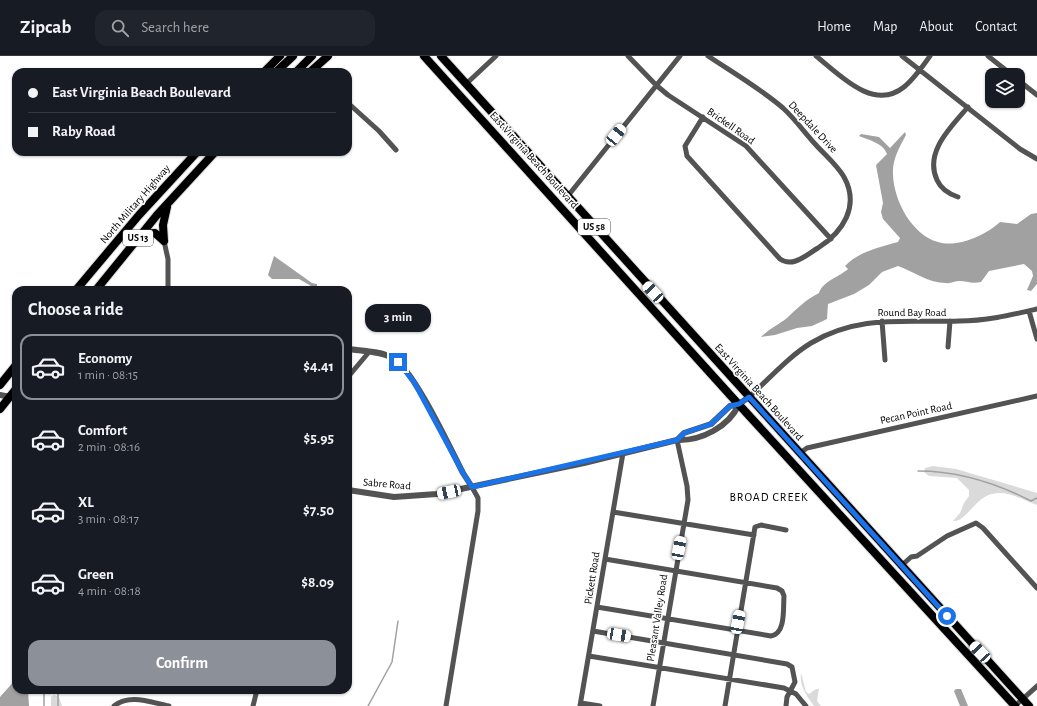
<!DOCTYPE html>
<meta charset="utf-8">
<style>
body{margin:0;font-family:"Alegreya Sans",sans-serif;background:#20242c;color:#f1f3f6;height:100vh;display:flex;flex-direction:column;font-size:15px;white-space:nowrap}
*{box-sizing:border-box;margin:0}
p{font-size:13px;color:#9ea1a6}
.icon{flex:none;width:22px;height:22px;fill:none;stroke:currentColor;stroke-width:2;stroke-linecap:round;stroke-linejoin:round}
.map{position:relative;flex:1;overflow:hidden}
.sheet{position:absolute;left:12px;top:230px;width:340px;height:408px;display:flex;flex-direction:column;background:#171b24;border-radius:12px;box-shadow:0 1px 3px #0004}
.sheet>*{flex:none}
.top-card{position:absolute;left:12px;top:12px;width:340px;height:88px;border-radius:12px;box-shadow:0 1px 3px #0004;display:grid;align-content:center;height:88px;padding:0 16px;background:#171b24}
.controls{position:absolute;left:985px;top:12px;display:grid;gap:8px}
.controls a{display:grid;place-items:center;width:40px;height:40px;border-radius:8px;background:#171b24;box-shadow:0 1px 3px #0004;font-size:20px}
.end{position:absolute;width:18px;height:18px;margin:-9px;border:5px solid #1a73e8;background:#fff;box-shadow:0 0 0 2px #fff}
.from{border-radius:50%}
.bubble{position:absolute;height:28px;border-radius:12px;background:#171b24;box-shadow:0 1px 3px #0004;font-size:13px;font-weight:700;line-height:28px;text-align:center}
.car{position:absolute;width:12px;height:24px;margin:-12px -6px;border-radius:5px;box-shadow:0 0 3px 1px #0007;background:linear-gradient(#fff 24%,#345 0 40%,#fff 0 76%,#345 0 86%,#fff 0)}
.top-card b{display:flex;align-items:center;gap:14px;height:38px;font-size:15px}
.top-card b+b{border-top:1px solid #363941}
.top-card i{width:10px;height:10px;background:#f1f3f6}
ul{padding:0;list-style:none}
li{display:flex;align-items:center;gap:12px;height:66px;margin:0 8px 6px;padding:0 8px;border:2px solid transparent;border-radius:12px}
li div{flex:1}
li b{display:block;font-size:15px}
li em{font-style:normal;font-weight:700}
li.selected{border-color:#8c9099}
li>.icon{width:36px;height:36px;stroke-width:1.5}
h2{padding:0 16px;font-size:18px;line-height:48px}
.action{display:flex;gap:8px;margin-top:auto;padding:8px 16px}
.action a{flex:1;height:46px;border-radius:12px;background:#8c9099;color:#fff;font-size:16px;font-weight:700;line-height:46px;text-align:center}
header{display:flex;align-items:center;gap:24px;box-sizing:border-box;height:56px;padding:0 20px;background:#171b24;border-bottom:1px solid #363941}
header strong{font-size:19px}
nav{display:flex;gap:22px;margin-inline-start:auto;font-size:14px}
.search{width:280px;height:36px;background:#20242c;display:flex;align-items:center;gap:10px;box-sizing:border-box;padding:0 14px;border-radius:12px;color:#9ea1a6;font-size:15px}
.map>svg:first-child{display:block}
.green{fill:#dadada}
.water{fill:#a1a1a1}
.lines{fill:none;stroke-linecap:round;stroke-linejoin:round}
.stream{stroke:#a1a1a1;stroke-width:1.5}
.primary-casing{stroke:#dbdbdb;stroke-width:10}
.minor{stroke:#535353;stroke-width:5}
.tertiary{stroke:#535353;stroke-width:6}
.primary{stroke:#000;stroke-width:8}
.route{stroke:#1a73e8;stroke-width:5}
.labels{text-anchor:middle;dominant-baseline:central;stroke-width:3.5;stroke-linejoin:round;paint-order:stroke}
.shield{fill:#fff;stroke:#4c4c4c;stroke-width:1}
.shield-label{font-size:10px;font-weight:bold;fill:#000}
.street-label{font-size:11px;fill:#000;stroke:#fff}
.neighbourhood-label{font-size:12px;letter-spacing:1px;fill:#000;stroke:#fff}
</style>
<header>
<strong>Zipcab</strong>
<div class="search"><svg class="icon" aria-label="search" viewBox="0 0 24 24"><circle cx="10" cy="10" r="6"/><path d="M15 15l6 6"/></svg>Search here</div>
<nav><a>Home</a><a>Map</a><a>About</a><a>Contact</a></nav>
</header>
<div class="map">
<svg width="1037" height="650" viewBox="0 0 1037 650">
<rect width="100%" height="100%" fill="#fff"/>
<!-- green -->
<path class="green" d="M933 410 956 413 1037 437V449C1022 444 1008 434 992 438 976 441 965 467 953 465L960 457 964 447 969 440V434L957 422 929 420 924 416 925 412Z
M801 617 806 636 809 638 816 633H819L817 645 821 650H814C807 640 799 630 801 617Z
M54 639 59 641 62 650H51V641Z"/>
<!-- water -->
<path class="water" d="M905 76 906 79C899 92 892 104 893 119 894 145 912 179 938 186 958 192 986 179 1000 166L1017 168 1031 158 1037 157V228L1031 235 1027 234 1033 220 1032 215 1024 208 989 215 981 226C971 228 967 225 959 225 955 225 950 228 946 227 928 227 915 216 898 210L882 216 869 229 854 238 828 248 827 263 812 270 797 272 775 279 761 281C769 273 778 269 787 262 798 252 805 244 819 237 823 225 839 221 848 213L845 210C858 196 880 191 898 186L900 182 883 163 881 156 883 147 876 109 887 98C883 87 869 84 859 80L861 78 879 81 890 92Z
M274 200 312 227 317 228V231L311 230 299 223H272L268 219Z
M16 623V634H28L29 650H0V641Z
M956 633H961L968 650H960L954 635Z"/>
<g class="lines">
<!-- stream -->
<path class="stream" d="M918 415C958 415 996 427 1031 445L1037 442
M44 634V650
M58 650V637
M368 650 392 606 398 565"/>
<defs>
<path id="primary" d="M424 0 731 340 1015 650
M441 0 1029 650
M264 16 280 0
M276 16 293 0
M296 16 312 0
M310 16 328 0
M142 178 155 177 164 185
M164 185 163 169 167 151
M76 234 139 159 197 96
M96 234 157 159 215 96
M0 329 16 309
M0 353 16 333"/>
</defs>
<!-- primary casing -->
<use href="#primary" class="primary-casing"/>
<!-- minor -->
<path class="minor" d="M628 0 656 29 668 39 746 90 831 183
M816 0C839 18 873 56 904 31 914 23 923 10 930 0
M902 0 1020 93 1037 103
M988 0 1012 19
M1018 24 1037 39
M466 28 496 0
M348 47 379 75 396 94
M703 61 685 90 687 100 780 203C793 212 806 199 818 192 843 176 860 150 844 121 837 109 825 99 816 89 805 77 795 63 783 52 761 33 732 16 708 0
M567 141 680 0
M958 141C949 138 941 133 937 124 924 96 951 71 968 51
M164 185 168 203V234
M1029 255 1037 283
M882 265 885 304
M948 291 950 265
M348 321 369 296
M749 341C769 323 788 301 811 287 860 258 906 267 959 265 986 265 1011 259 1037 253
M800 397 807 392 1037 340
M613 456 754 479
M901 510 911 501 917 500 947 480 976 467 983 472 1037 532
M597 551 771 580C786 578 783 552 784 540L782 535 777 532 605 503
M593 575 787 608 792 611 795 626 787 641 786 650
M589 600 784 632 796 638 806 650
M581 647 600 650
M114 650C130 637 152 647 169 650
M253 650 257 634
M446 650 478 455V442L472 431
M580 650 623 397
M653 650 688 444 687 430 677 384
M725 650 755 471 761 469 786 474
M1015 650 1037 630"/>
<!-- tertiary -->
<path class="tertiary" d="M348 293C362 295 380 295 393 302 414 314 450 392 463 417L472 431
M0 339 16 342
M677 384 684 377 711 368 730 350 739 348 749 341
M348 434 394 441 437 438 584 407 677 384C701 385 729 371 739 348"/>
<!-- primary -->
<use href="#primary" class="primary"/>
</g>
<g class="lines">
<!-- route -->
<path class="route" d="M398 306 414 326 463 417 472 431 677 384 684 377 711 368 730 350 739 348 749 341 947 560"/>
</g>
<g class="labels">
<!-- shield labels -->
<g class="shield">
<rect x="578" y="163" width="32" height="16" rx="3"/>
<rect x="123" y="174" width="30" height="16" rx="3"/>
</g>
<g class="shield-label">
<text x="594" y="171">US 58</text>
<text x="138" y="182">US 13</text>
</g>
<!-- street labels -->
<g class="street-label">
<text transform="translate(731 70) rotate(35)">Brickell Road</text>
<text transform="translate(813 71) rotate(47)">Deepdale Drive</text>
<text transform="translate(534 104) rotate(48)">East Virginia Beach Boulevard</text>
<text transform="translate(135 148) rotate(-49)">North Military Highway</text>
<text x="912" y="256">Round Bay Road</text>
<text transform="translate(759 336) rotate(48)">East Virginia Beach Boulevard</text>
<text transform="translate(916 357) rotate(-12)">Pecan Point Road</text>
<text transform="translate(387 428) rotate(5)">Sabre Road</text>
<text transform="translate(592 522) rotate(-81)">Pickett Road</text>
<text transform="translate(657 562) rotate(-81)">Pleasant Valley Road</text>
</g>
<!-- neighbourhood labels -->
<g class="neighbourhood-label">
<text x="769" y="441">BROAD CREEK</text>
</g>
</g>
</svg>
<div class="controls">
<a><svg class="icon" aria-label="layers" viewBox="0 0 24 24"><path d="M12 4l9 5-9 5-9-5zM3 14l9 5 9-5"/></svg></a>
</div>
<i class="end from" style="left:947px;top:560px"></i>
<i class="end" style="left:398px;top:306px"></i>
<div class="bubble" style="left:365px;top:248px;width:66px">3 min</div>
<i class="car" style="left:616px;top:79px;rotate:39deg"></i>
<i class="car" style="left:653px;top:236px;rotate:317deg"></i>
<i class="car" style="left:449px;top:436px;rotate:258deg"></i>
<i class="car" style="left:679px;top:492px;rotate:11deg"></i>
<i class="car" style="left:738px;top:566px;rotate:11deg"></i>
<i class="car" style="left:619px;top:579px;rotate:99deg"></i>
<i class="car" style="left:980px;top:596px;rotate:317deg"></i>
<div class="top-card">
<b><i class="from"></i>East Virginia Beach Boulevard</b>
<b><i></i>Raby Road</b>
</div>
<section class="sheet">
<h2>Choose a ride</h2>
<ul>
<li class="selected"><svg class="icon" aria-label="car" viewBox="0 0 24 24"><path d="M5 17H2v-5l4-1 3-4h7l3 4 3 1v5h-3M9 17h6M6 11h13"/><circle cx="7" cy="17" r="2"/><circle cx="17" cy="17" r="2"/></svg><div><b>Economy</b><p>1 min · 08:15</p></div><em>$4.41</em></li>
<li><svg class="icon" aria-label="car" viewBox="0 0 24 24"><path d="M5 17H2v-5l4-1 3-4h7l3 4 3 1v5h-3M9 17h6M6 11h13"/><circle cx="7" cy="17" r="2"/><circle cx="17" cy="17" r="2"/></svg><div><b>Comfort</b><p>2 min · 08:16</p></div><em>$5.95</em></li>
<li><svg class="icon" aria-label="car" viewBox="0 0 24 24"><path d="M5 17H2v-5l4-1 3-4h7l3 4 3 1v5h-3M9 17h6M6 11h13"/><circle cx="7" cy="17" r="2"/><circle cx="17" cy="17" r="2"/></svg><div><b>XL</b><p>3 min · 08:17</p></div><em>$7.50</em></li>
<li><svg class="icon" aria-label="car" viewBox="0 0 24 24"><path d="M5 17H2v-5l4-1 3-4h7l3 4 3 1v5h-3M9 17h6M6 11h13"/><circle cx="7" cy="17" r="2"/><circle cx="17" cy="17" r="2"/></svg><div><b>Green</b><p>4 min · 08:18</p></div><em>$8.09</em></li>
</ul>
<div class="action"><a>Confirm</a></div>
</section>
</div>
